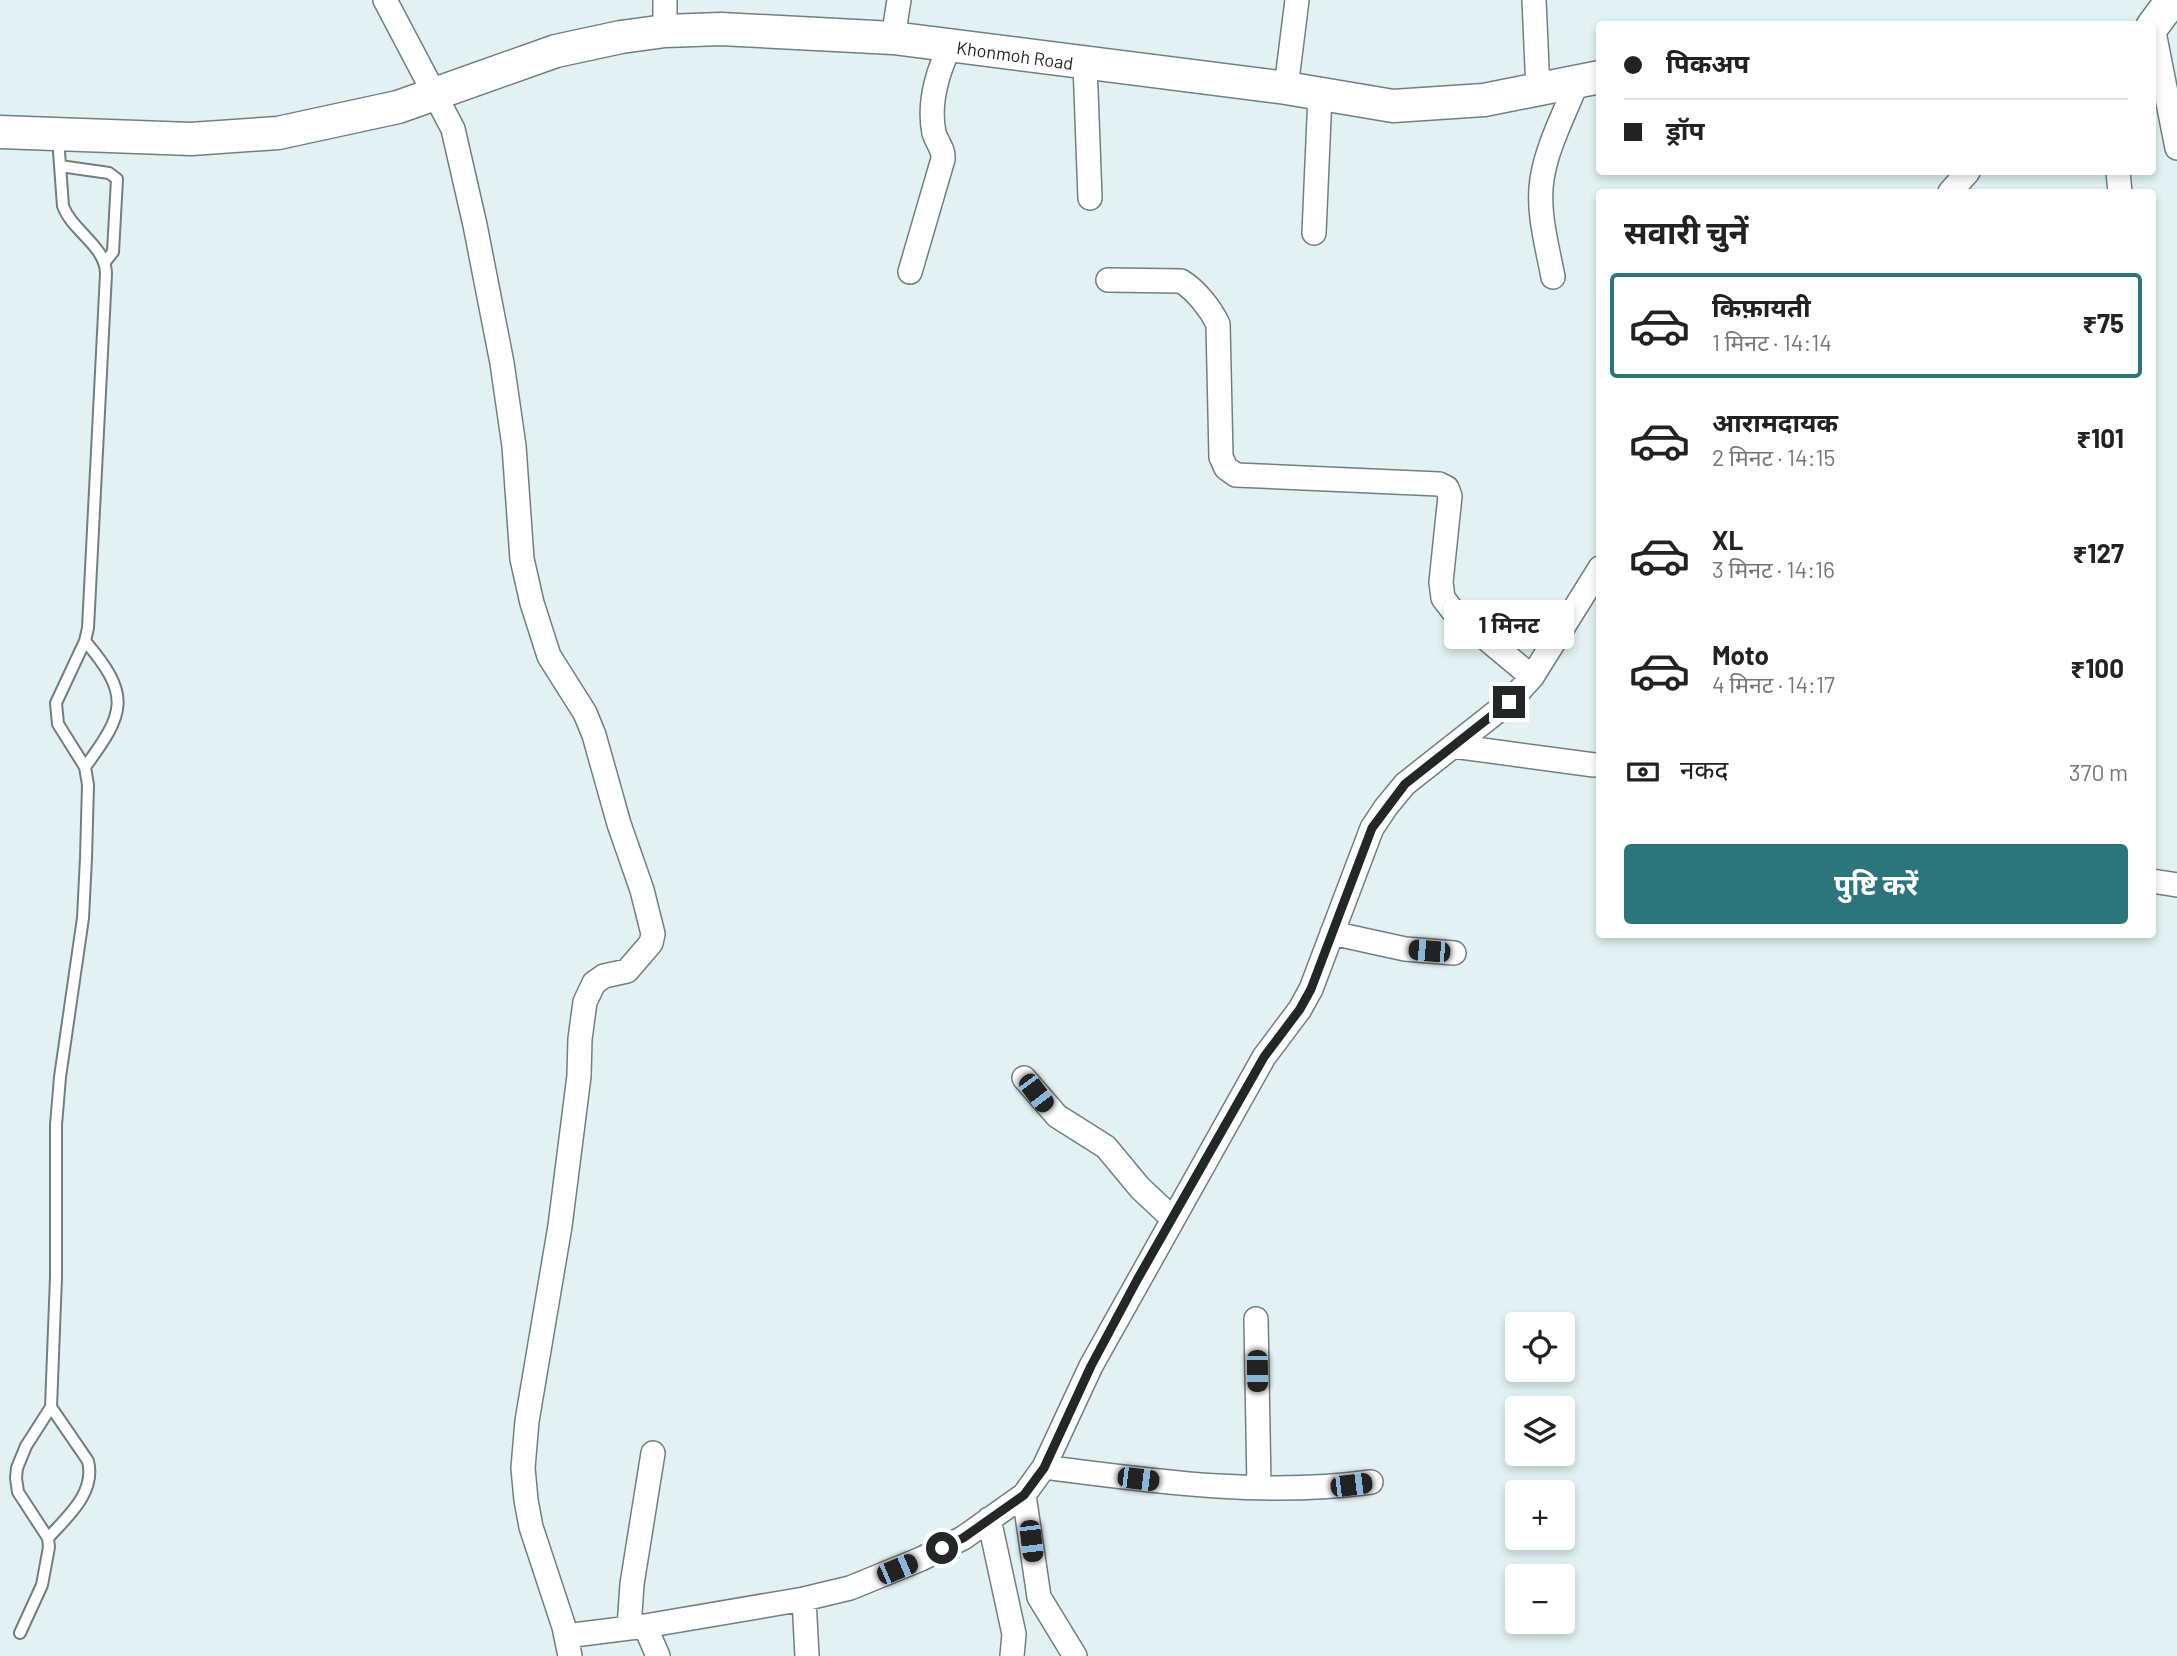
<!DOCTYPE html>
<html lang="hi">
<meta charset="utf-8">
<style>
body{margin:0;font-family:Barlow,"Noto Sans Devanagari",sans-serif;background:#f6f6f6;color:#222;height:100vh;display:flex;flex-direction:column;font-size:26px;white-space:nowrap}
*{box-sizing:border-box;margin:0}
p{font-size:23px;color:#767676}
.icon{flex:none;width:38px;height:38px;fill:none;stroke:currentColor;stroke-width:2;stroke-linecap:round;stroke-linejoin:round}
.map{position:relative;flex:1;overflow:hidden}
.details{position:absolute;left:1596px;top:189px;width:560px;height:749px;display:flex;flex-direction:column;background:#fff;border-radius:7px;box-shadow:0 4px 10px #0003}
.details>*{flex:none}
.hud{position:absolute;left:1596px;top:21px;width:560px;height:154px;border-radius:7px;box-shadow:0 4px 10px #0003;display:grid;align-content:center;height:154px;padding:0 28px;background:#fff}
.tools{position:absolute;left:1505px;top:1312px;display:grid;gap:14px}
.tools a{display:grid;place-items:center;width:70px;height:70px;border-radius:7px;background:#fff;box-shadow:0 4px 10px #0003;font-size:35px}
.end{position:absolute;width:32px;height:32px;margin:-16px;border:9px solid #222828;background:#fff;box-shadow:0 0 0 4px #fff}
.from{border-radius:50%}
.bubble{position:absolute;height:49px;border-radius:7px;background:#fff;box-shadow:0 4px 10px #0003;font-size:23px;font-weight:700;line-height:49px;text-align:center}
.car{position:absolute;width:21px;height:42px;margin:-21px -10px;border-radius:9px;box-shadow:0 0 5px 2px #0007;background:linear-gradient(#222 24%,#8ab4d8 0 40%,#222 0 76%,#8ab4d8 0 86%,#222 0)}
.hud b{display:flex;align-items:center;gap:24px;height:66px;font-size:26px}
.hud b+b{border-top:2px solid #e0e0e0}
.hud i{width:18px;height:18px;background:#222}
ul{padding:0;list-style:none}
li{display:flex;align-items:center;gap:21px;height:105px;margin:0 14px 10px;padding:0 14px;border:4px solid transparent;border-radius:7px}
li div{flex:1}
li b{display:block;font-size:26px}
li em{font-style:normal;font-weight:700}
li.on{border-color:#2c757c}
li>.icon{width:63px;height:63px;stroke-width:1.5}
h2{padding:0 28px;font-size:32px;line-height:84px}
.pay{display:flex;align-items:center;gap:18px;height:77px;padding:0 28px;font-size:26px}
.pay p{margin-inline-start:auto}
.button{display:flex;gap:14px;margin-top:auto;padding:14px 28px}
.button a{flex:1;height:80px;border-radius:7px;background:#2c757c;color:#fff;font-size:28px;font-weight:700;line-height:80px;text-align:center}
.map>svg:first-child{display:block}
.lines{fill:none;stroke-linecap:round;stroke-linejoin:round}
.lane-casing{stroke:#727f80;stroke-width:14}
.street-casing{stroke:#727f80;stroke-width:26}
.secondary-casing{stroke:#727f80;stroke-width:35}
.lane{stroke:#fff;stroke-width:10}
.street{stroke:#fff;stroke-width:23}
.secondary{stroke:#fff;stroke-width:32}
.route{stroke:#222828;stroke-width:9}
.labels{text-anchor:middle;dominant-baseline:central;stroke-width:7;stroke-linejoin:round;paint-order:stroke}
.street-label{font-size:18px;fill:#222828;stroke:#fff}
</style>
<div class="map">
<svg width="2177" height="1656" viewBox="0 0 2177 1656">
<rect width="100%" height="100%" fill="#e2f1f2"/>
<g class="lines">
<defs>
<path id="lane" d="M60 166 109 173 117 179 113 252 105 262
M85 767C126 712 131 695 85 641
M48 1538C67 1517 96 1493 88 1461L51 1407
M20 1633 42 1585 49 1547 48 1538 18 1492 16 1478 17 1468 26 1446 51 1407 56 1277V1125L60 1077 83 918 86 858 88 785 85 767 58 724 56 703 85 641 88 628 106 274C106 246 72 231 63 206L58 138"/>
<path id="street" d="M385 0 453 129 475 225 502 363 514 446 522 559 532 603 549 656 585 713 594 735 619 824 642 890 653 934 651 943 627 971 604 976 594 983 585 1002 580 1039 579 1076 560 1226 527 1421 523 1468 526 1500 531 1527 564 1627 570 1656
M665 0V31
M1534 0 1538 90
M2153 27 2177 148
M893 38 899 0
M1085 64 1090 198
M1286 88 1297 0
M2118 172 2120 192
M1950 192 1968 172
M1314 233 1320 95
M910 272 943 159C944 149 937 143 934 133 928 103 937 73 950 46
M1553 277C1547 245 1537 211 1542 179 1547 146 1565 113 1577 82
M1108 280 1181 281C1196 290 1210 308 1218 324L1221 457 1226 468 1236 475 1439 484 1447 488 1450 496 1441 582 1443 598 1453 611 1532 677
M1453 746 1594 765
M2152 881 2177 885
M1332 933 1405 949 1454 953
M1024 1078 1057 1116 1106 1147 1140 1188 1173 1219
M1256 1319 1259 1487
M1044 1467C1153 1481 1262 1497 1371 1482
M1024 1495 1039 1597 1075 1656
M989 1519 1014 1634 1012 1656
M804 1599 807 1656
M645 1626 658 1656
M629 1628 632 1584 653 1453
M566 1636 645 1626 804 1599 850 1588 921 1559 963 1538 1024 1495 1044 1467 1091 1366 1264 1057 1300 1009 1311 989 1372 828 1386 807 1405 784 1509 702 1532 677 1600 568"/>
<path id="secondary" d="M2152 27 2172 0
M0 132 191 139 278 133 398 107 556 51 621 37 665 31 721 29 893 38 1286 88 1393 106 1484 100 1600 77"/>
</defs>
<!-- lane casing -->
<use href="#lane" class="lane-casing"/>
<!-- street casing -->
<use href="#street" class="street-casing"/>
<!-- secondary casing -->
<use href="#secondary" class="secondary-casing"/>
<!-- lane -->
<use href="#lane" class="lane"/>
<!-- street -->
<use href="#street" class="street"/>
<!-- secondary -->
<use href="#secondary" class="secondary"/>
</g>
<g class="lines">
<!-- route -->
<path class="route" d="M942 1548 963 1538 1024 1495 1044 1468 1091 1366 1137 1280 1264 1057 1300 1009 1311 989 1372 828 1405 784 1509 702"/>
</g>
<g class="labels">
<!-- street labels -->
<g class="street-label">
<text transform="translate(1015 55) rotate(8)">Khonmoh Road</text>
</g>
</g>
</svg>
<div class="tools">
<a><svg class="icon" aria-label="locate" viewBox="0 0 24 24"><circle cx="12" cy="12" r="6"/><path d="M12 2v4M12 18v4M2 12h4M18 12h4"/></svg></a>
<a><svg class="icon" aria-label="layers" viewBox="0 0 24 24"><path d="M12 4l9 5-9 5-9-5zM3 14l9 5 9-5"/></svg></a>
<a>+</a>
<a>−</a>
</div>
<i class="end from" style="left:942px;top:1548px"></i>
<i class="end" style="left:1509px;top:702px"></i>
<div class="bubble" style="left:1444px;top:600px;width:130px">1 मिनट</div>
<i class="car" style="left:1429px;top:951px;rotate:275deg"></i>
<i class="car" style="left:1036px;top:1093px;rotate:143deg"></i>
<i class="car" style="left:1257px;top:1371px;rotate:179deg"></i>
<i class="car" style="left:1138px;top:1479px;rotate:97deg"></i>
<i class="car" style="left:1351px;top:1485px;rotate:83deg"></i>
<i class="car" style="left:1031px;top:1541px;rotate:173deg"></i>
<i class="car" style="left:897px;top:1569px;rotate:67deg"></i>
<div class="hud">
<b><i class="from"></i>पिकअप</b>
<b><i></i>ड्रॉप</b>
</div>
<section class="details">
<h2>सवारी चुनें</h2>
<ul>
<li class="on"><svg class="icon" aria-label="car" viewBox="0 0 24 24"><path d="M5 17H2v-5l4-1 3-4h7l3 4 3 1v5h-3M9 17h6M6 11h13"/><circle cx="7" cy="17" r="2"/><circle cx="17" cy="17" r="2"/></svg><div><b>किफ़ायती</b><p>1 मिनट · 14:14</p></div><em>₹75</em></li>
<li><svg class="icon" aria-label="car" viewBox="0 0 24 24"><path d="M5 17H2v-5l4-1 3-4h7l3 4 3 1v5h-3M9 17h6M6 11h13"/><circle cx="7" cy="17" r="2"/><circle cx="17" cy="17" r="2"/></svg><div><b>आरामदायक</b><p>2 मिनट · 14:15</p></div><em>₹101</em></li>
<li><svg class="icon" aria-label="car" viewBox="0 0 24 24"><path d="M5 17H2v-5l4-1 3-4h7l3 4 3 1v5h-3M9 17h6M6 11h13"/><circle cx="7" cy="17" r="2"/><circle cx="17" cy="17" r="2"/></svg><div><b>XL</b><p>3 मिनट · 14:16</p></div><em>₹127</em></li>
<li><svg class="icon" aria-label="car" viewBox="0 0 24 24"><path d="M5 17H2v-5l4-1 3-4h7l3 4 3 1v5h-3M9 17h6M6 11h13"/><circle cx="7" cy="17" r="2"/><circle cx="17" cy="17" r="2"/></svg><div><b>Moto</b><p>4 मिनट · 14:17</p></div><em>₹100</em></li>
</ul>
<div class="pay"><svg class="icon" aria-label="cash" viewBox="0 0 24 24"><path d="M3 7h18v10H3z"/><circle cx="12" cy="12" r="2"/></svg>नकद<p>370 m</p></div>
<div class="button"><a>पुष्टि करें</a></div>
</section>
</div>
